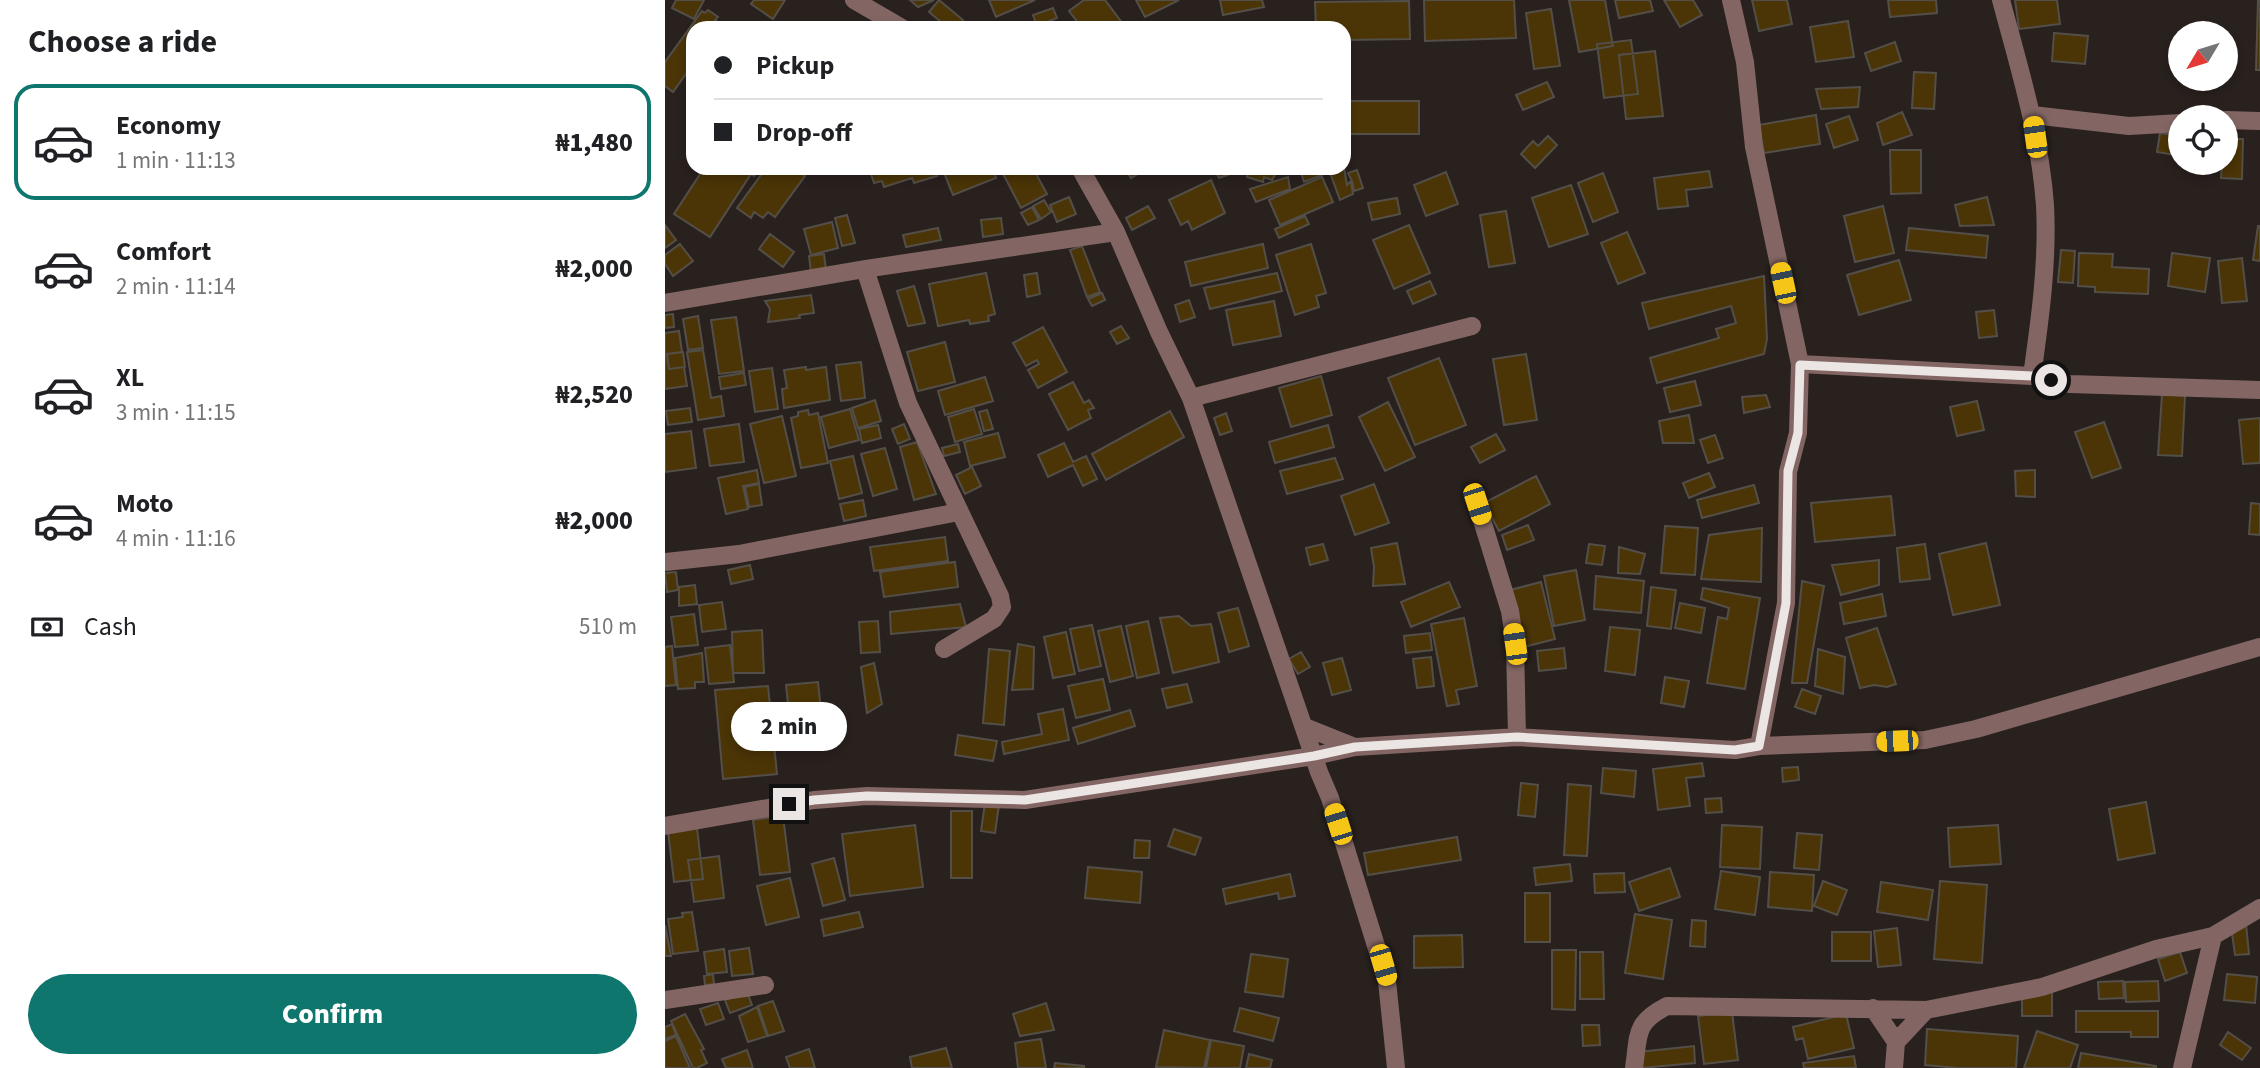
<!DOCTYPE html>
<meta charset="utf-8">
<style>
body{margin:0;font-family:"Source Sans 3",sans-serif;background:#f2f2f2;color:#202124;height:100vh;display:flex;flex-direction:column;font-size:26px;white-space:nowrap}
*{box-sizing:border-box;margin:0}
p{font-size:23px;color:#757577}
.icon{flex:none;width:38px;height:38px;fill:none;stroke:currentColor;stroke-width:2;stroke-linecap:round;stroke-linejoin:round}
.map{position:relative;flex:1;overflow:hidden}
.sheet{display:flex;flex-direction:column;background:#fff;width:665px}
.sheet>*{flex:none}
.banner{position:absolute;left:21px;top:21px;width:665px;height:154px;border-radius:21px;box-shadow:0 4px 10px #0003;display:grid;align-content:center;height:154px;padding:0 28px;background:#fff}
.needle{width:46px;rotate:232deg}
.tools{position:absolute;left:1503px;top:21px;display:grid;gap:14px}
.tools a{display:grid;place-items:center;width:70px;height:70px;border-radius:50%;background:#fff;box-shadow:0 4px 10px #0003;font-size:35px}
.end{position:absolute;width:32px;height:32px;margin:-16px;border:9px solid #ebe5e3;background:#111;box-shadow:0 0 0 4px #111}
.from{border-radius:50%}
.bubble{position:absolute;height:49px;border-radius:24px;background:#fff;box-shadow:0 4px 10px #0003;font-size:23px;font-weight:800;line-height:49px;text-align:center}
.car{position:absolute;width:21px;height:42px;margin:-21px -10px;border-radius:9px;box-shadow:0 0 5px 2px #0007;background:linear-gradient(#f5c518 24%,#345 0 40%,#f5c518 0 76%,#345 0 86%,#f5c518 0)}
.banner b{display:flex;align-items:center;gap:24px;height:66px;font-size:26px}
.banner b+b{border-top:2px solid #e0e0e0}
.banner i{width:18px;height:18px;background:#202124}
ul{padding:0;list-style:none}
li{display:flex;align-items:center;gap:21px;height:116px;margin:0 14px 10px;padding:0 14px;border:4px solid transparent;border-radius:21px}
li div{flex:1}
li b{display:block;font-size:26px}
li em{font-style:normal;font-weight:800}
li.selected{border-color:#0f766e}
li>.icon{width:63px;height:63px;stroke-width:1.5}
h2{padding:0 28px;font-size:32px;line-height:84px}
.pay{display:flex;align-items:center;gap:18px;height:77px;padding:0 28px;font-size:26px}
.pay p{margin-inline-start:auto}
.action{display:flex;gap:14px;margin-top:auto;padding:14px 28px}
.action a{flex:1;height:80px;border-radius:42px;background:#0f766e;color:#fff;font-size:28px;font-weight:800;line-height:80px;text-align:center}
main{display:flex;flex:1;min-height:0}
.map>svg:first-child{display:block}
.building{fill:#4b3507;stroke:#534f48;stroke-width:2}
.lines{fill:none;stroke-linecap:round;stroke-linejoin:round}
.minor{stroke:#836664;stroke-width:18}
.route{stroke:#ebe5e3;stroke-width:9}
</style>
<main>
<section class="sheet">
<h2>Choose a ride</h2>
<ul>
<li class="selected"><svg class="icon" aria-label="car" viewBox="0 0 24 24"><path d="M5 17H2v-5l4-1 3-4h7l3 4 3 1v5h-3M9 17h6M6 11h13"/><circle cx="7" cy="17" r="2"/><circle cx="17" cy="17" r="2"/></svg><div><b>Economy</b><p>1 min · 11:13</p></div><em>₦1,480</em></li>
<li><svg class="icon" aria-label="car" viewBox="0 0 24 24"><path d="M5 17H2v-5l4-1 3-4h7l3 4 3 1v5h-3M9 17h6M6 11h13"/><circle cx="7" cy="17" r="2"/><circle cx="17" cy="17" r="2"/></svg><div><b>Comfort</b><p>2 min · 11:14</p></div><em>₦2,000</em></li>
<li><svg class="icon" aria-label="car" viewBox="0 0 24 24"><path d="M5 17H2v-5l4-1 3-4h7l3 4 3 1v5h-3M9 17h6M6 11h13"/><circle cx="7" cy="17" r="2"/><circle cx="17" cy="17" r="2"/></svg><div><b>XL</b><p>3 min · 11:15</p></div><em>₦2,520</em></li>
<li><svg class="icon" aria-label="car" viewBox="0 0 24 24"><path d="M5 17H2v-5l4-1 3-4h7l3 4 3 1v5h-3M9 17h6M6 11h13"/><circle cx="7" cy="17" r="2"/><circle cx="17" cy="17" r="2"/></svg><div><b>Moto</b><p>4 min · 11:16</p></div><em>₦2,000</em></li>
</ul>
<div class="pay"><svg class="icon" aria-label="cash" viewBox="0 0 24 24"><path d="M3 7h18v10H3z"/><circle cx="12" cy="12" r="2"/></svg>Cash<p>510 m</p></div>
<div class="action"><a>Confirm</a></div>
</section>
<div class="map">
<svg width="1595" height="1068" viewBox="0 0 1595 1068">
<rect width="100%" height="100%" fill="#29211e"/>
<!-- building -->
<path class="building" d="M11 0H39L29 19 7 8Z
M89 0H120L108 19 86 4Z
M245 0H269L253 7Z
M274 0 298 20 291 28H283L264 12Z
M324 0H370L331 17Z
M419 0H440L461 28H417L404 11Z
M471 0H514L480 17Z
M555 0H597L599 7 558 15Z
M759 0H849L851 38 760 41Z
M904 0H940L948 46 914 52Z
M950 0H985L988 11 954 18Z
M999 0H1028L1037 15 1015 27Z
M1087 0H1122L1127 24 1094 31Z
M1223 0H1271L1272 13 1225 17Z
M1350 0H1392L1395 24 1354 29Z
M1593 0H1595V70H1591Z
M744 1 745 39 679 40V28H651L650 2Z
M388 8 392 18 372 26 368 15Z
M886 9 895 66 869 69 861 13Z
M43 10 53 17 50 20 57 25 55 28H28V64L8 92 0 86V62L37 11 40 13Z
M1183 21 1189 57 1151 62 1145 27Z
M1389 33 1423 36 1420 64 1387 61Z
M966 40 973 94 939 98 932 44Z
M1230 42 1236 61 1206 71 1200 53Z
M990 51 998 116 961 119 954 55Z
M1249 72 1271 73 1269 109 1247 108Z
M882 82 889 97 858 110 851 95Z
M1195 87 1193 107 1156 109 1151 89Z
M679 101H754V134H679Z
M1237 112 1247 135 1218 145 1212 123Z
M1151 115 1155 144 1099 153 1094 125Z
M1184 116 1193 140 1169 148 1161 124Z
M1495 133 1516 136V156L1492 152Z
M883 136 892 145 870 168 856 154 868 141 873 146Z
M1561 139H1578L1577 179 1556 178 1557 163H1561Z
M1225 150H1256V193L1226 194Z
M39 168H94L89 176 86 174 45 237 9 214Z
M101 168H129L140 176 110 217 103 212 98 218 89 212 86 218 72 208Z
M204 168H269L272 176 249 183 247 178 219 187 217 181 209 183Z
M277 168H329L331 178 288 195Z
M335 168H368L382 194 356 208Z
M460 168H482L466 178Z
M549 168H575L576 170 554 178Z
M584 168H614L607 180 599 177 598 182 582 177Z
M647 168H654L657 175 639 182 636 172Z
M679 168 682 185 686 181 688 194 675 200 664 170Z
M692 170 698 188 689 191 687 181 683 173Z
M1044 171 1047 187 1021 190 1023 206 993 209 989 178Z
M781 172 793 204 761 216 749 185Z
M938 173 953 212 928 222 913 183Z
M623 177 625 189 591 202 585 189Z
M657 177 668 202 615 225 604 200Z
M546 180 560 213 527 230 523 221 516 225 504 200Z
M906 185 923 234 884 247 867 198Z
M404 197 411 214 392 222 385 205Z
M1322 197 1329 225 1295 226 1290 205Z
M732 198 735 214 707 220 703 203Z
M379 200 386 212 376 219 368 206Z
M483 206 490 218 467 230 461 218Z
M1218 206 1229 253 1190 262 1179 216Z
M367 207 374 220 363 225 356 213Z
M841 211 850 263 824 267 815 215Z
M182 215 190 243 177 246 170 218Z
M640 216 644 224 614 238 610 229Z
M336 218 338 234 318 237 316 220Z
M167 222 173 248 146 255 139 229Z
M0 225 11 240 0 248Z
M744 225 765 273 729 289 708 240Z
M1593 226H1595V261L1588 260Z
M273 228 276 240 241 247 238 235Z
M1244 228 1323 236 1321 258 1241 250Z
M962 232 980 273 953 284 936 243Z
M105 234 129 252 118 267 94 249Z
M15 244 28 261 8 276 0 264V255Z
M598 244 603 268 526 286 520 262Z
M646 244 661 293 651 296 654 307 630 315 611 255Z
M417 246 435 292 422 297 405 250Z
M1396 250 1410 251 1408 283 1393 282Z
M1414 253 1448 254 1447 267 1484 269 1483 294 1430 292V287L1413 286Z
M1507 253 1545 258 1540 292 1503 286Z
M159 254 161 270 146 272 144 256Z
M1577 258 1582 301 1557 303 1553 261Z
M1234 260 1246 300 1194 315 1182 275Z
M321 273 330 314 323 316 324 321 305 324 304 320 273 326 264 284Z
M372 273 375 294 362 297 359 275Z
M612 273 617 291 545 309 539 288Z
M1099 276 1102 339 1099 354 992 383 985 358 1054 338 1051 329 1071 323 1066 306 984 329 977 303Z
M765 281 771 294 748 304 742 291Z
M249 286 260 323 243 326 232 291Z
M437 293 440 300 427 306 423 299Z
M146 295 149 313 134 315 135 318 103 322 105 309 100 301Z
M524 300 530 317 515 322 510 305Z
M609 301 616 336 568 345 561 310Z
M1329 310 1332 336 1314 338 1311 312Z
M8 314 9 327 0 328V315Z
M33 316 38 348 23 350 18 319Z
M71 317 79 371 54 374 46 320Z
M456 326 464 338 452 344 445 332Z
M378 327 402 372 373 388 363 370 374 364 372 360 361 366 348 343Z
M14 331 17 352 2 354 4 369 19 367 22 386 0 389V333Z
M280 342 290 382 253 391 242 352Z
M38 350 46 398 56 396 59 416 33 420 22 352Z
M18 352 20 367 4 369 2 354Z
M861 354 872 420 839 425 828 359Z
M774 358 801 425 750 445 723 378Z
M196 362 200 398 176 401 171 365Z
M141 367V370L161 367 165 400 119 408 117 389 122 388 119 370Z
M107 368 113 409 90 412 84 371Z
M79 373 81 385 56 389 54 377Z
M656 376 667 415 626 427 614 388Z
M320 377 328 401 280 415 273 391Z
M1030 381 1036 405 1005 412 999 388Z
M408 382 419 403 424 400 429 408 423 410 426 418 403 430 384 394Z
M1497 394 1520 396 1517 456 1493 455Z
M1101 395 1105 407 1079 413 1077 397Z
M210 400 216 421 193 428 187 408Z
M1312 401 1319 430 1292 436 1285 407Z
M723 402 750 457 720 471 694 417Z
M25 408 27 422 3 425 1 411Z
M185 409 194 440 164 448 156 417Z
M309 409 317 434 290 442 283 417Z
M143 410 144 415 153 413 163 463 136 468 126 418 133 416V412Z
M322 410 328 429 319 431 314 412Z
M505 411 519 437 441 480 427 454Z
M561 413 567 431 555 435 549 418Z
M1024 415 1029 443H998L994 421Z
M117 416 131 476 99 483 85 424Z
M1595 418V463L1578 464 1574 420Z
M1439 422 1456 468 1427 478 1410 432Z
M74 424 79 462 45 466 39 429Z
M239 424 245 439 233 444 227 429Z
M213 425 216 438 197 443 194 429Z
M663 425 669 447 610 463 604 442Z
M26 431 31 468 0 472V434Z
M333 433 340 457 305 466 299 442Z
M831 434 840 450 815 463 806 447Z
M1050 435 1058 458 1043 463 1035 440Z
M252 442 271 494 249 500 235 447Z
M399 443 408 462 421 456 432 479 418 486 408 465 383 477 373 455Z
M293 444 295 452 279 456 277 448Z
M220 448 232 489 208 496 196 454Z
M188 456 197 493 174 499 165 461Z
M670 458 678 479 622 494 615 471Z
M307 467 316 486 300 494 291 475Z
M92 470 94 483 78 486 83 509 61 514 53 478Z
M1370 470V497L1351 496 1350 471Z
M1044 473 1050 487 1024 498 1018 483Z
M871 476 885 504 834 531 819 503Z
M94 484 97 505 84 507 80 487Z
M709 484 724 523 690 535 676 496Z
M1089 485 1094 503 1037 518 1032 500Z
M1226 496 1230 535 1150 542 1146 503Z
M198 500 201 516 179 521 175 504Z
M1586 503 1595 504V535L1584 534Z
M863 525 869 540 842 550 837 535Z
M1000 526 1033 528 1030 575 996 573Z
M1097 528 1096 582 1036 579 1044 535Z
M280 537 283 561 209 571 205 547Z
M732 543 740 584 708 586 709 567 706 548Z
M1321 543 1335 605 1288 615 1274 554Z
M658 544 663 560 645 565 641 548Z
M924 544 940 546 937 565 921 563Z
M1260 544 1265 579 1235 582 1232 548Z
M954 547 980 554 975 574 953 573Z
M1214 560V585L1176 595 1167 565Z
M290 562 293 587 219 597 215 572Z
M85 565 88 579 66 584 63 570Z
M911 570 920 620 889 626 879 576Z
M11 572 13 590 2 592 0 573Z
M931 576 979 581 976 613 929 609Z
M1137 581 1159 586 1142 683H1127Z
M784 582 795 607 746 627 736 602Z
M876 582 890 639 859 647 845 590Z
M30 585 32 604 14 606V587Z
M986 587 1011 590 1006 629 982 626Z
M1038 588 1095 598 1080 689 1042 683 1053 617 1062 619 1064 608 1036 599Z
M1217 594 1221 616 1179 624 1175 603Z
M57 602 61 629 37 632 34 605Z
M1015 603 1040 608 1036 633 1010 628Z
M295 604 301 627 226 634 225 612Z
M573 608 584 646 564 652 553 613Z
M29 614 33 645 10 647 6 617Z
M514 616 526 626 546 624 554 662 508 673 495 618Z
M799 618 812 686 791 690 794 704 782 706 766 624Z
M213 621 215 652 196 653 194 622Z
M483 621 494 673 472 678 461 626Z
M427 625 436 666 414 671 405 629Z
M456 626 468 676 445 682 433 631Z
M945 627 975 630 970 675 940 671Z
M1212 628 1231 684 1222 687 1209 685 1195 688 1181 638Z
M97 630 99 673H68L67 632Z
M401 632 410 674 388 678 379 637Z
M765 633 767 650 741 653 739 636Z
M353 644 369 647 368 689 347 690Z
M65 645 69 682 44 684 40 648Z
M7 646 11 685 0 686V647Z
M899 648 901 668 874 671 872 651Z
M324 649 345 651 339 725 318 723Z
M1153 649 1180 657 1178 694 1150 686Z
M636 652 645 667 633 674 624 659Z
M37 653 39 682H30V688L13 689 10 658Z
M766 657 769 686 752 688 748 659Z
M677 658 686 690 667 695 658 663Z
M209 663 217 704 202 713 196 667Z
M1000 677 1024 681 1019 707 996 703Z
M438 679 445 710 411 718 403 686Z
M153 682 159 739 127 742 121 685Z
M522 684 527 702 502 708 497 689Z
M103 686 112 774 58 779 50 690Z
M1137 689 1156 696 1150 714 1130 707Z
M398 709 404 740 339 754 337 742 377 734 373 714Z
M465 710 470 726 413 744 408 728Z
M293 735 332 741 328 761 290 755Z
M1037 763 1039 776 1021 778 1025 806 993 810 988 769Z
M1133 767 1134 780 1118 782 1117 768Z
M938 768 971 771 969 797 936 793Z
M856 783 873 785 870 817 853 815Z
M903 784 926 786 922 856 899 855Z
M1056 798 1057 812 1041 813 1040 799Z
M1481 802 1490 853 1453 860 1444 809Z
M320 803 334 805 330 833 316 831Z
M286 811H307V878H286Z
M118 816 125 872 95 875 88 820Z
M250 825 258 887 185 896 177 834Z
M1057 825 1097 827 1095 869 1055 867Z
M1333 825 1336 864 1285 867 1283 828Z
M32 828 38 879 9 882 3 831Z
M509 829 536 838 530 855 503 846Z
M1132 833 1157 835 1154 870 1129 868Z
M792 837 796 860 703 875 699 853Z
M470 840 485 841 484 858H469Z
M54 856 59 898 29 902 23 860Z
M169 858 180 900 158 906 147 864Z
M905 864 907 881 871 885 869 868Z
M423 867 477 872 475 903 420 898Z
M1005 868 1015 897 974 911 964 882Z
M1056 871 1095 877 1090 915 1050 909Z
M1105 872 1149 875 1147 911 1103 907Z
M959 873 960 892 930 893 929 874Z
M625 874 630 896 614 899 613 893 561 904 558 889Z
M125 878 134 917 101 925 92 886Z
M1158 881 1182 890 1172 915 1149 906Z
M1275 881 1322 885 1317 963 1269 959Z
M1216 882 1268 890 1263 920 1212 912Z
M860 893H885V942H860Z
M27 912 33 951 8 954 3 919 18 917 17 913Z
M194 912 198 927 159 936 156 920Z
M970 914 1007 920 998 979 960 973Z
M1027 920 1041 921 1040 947 1025 946Z
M1581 924 1584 954 1570 955 1566 926Z
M0 925 6 956H0Z
M1232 928 1236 965 1213 967 1209 931Z
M1167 932H1206V961H1167Z
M797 935 798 967 749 968V936Z
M84 948 88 974 67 976 64 951Z
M59 949 62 972 42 974 39 952Z
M887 950H911L910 1010 887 1009Z
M915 952H938L939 999H915Z
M1515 952 1522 973 1500 981 1493 959Z
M586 954 623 959 618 997 580 992Z
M48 974 49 984 40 985 39 976Z
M1562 974 1592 977 1590 1003 1559 1000Z
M1458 981 1459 998 1434 999 1433 982Z
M1493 981 1494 1001 1461 1002 1460 982Z
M1357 991H1387V1016H1357Z
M82 992 87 1005 65 1013 60 1000Z
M108 1001 119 1031 103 1036 93 1006Z
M53 1003 59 1019 41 1025 35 1009Z
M381 1003 389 1030 355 1036 348 1014Z
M92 1007 102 1036 83 1042 74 1016Z
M575 1008 614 1018 608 1041 569 1031Z
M1411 1011H1493V1037H1466V1032H1411Z
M1067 1012 1073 1060 1039 1064 1033 1016Z
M20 1014 39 1049 36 1050 42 1063 32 1068H28L6 1021Z
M1181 1014 1189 1048 1143 1059 1138 1038 1131 1040 1128 1027Z
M7 1024 11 1035 0 1039V1027Z
M917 1025H934L935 1045 918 1046Z
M1262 1029 1353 1036 1351 1068H1293L1260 1065Z
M499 1030 545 1040 539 1068 491 1067Z
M1372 1031 1413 1045 1405 1068H1359Z
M1563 1032 1586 1048 1577 1060 1555 1045Z
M11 1036 25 1068H0V1041Z
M376 1039 381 1068H353L350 1043Z
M546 1040 579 1046 575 1068H541Z
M1029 1046 1030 1063 976 1068 974 1052Z
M281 1048 287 1068H247L245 1057Z
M144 1049 150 1068H125L121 1057Z
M82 1050 88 1068H61L57 1059Z
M1416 1053 1491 1066V1068H1413Z
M584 1054 607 1060 605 1068H581Z
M1189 1056 1191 1068H1139L1138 1063Z
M390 1063 419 1066V1068H389Z"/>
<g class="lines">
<!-- minor -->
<path class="minor" d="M189 0 237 28
M1066 0 1080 62 1089 147 1135 364 1133 433 1123 472 1121 603 1094 746
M1336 0C1354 67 1375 135 1380 205 1383 263 1375 319 1367 376
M1367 115 1464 126 1516 123
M1561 120 1595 121
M415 168 451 232 494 332 526 398 654 772 665 798 722 981 731 1068
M200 269 243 403 335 596 337 607 329 619 279 649
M0 303 200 269 451 232
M1135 364 1367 376 1405 384 1595 390
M526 398 807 326
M812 504 845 611 850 644 852 737
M0 562 74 554 294 512
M640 727 690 747
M0 826 149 800 202 796 360 800 649 756 690 747 852 737 1070 750 1094 746 1260 740 1311 729 1595 647
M0 1000 100 985
M1208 1008 1231 1042
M969 1068C974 1034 969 1023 1002 1006L1261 1010 1377 987 1491 949 1548 936 1595 908
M1229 1068 1231 1042 1261 1010
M1517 1068 1548 936"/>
</g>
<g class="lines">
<!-- route -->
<path class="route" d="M124 804 149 800 202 796 360 800 649 756 690 747 852 737 1070 750 1094 746 1121 603 1123 471 1133 433 1135 365 1367 376 1386 380"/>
</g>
</svg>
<div class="tools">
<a><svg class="needle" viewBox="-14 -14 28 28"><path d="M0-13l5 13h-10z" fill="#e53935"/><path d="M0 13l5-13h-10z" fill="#757577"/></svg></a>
<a><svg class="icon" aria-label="locate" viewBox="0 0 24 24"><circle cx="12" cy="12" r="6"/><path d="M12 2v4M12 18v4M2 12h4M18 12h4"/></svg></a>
</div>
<i class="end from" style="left:1386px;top:380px"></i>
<i class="end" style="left:124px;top:804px"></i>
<div class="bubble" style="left:66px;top:702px;width:116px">2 min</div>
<i class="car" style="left:1370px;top:137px;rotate:352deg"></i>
<i class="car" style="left:1118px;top:283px;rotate:348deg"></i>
<i class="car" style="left:812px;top:504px;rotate:162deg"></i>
<i class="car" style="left:850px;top:644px;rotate:352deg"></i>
<i class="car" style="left:1232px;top:741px;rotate:268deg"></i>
<i class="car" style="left:673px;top:824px;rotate:342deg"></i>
<i class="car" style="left:718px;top:965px;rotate:164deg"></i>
<div class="banner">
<b><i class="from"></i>Pickup</b>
<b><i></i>Drop-off</b>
</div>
</div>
</main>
